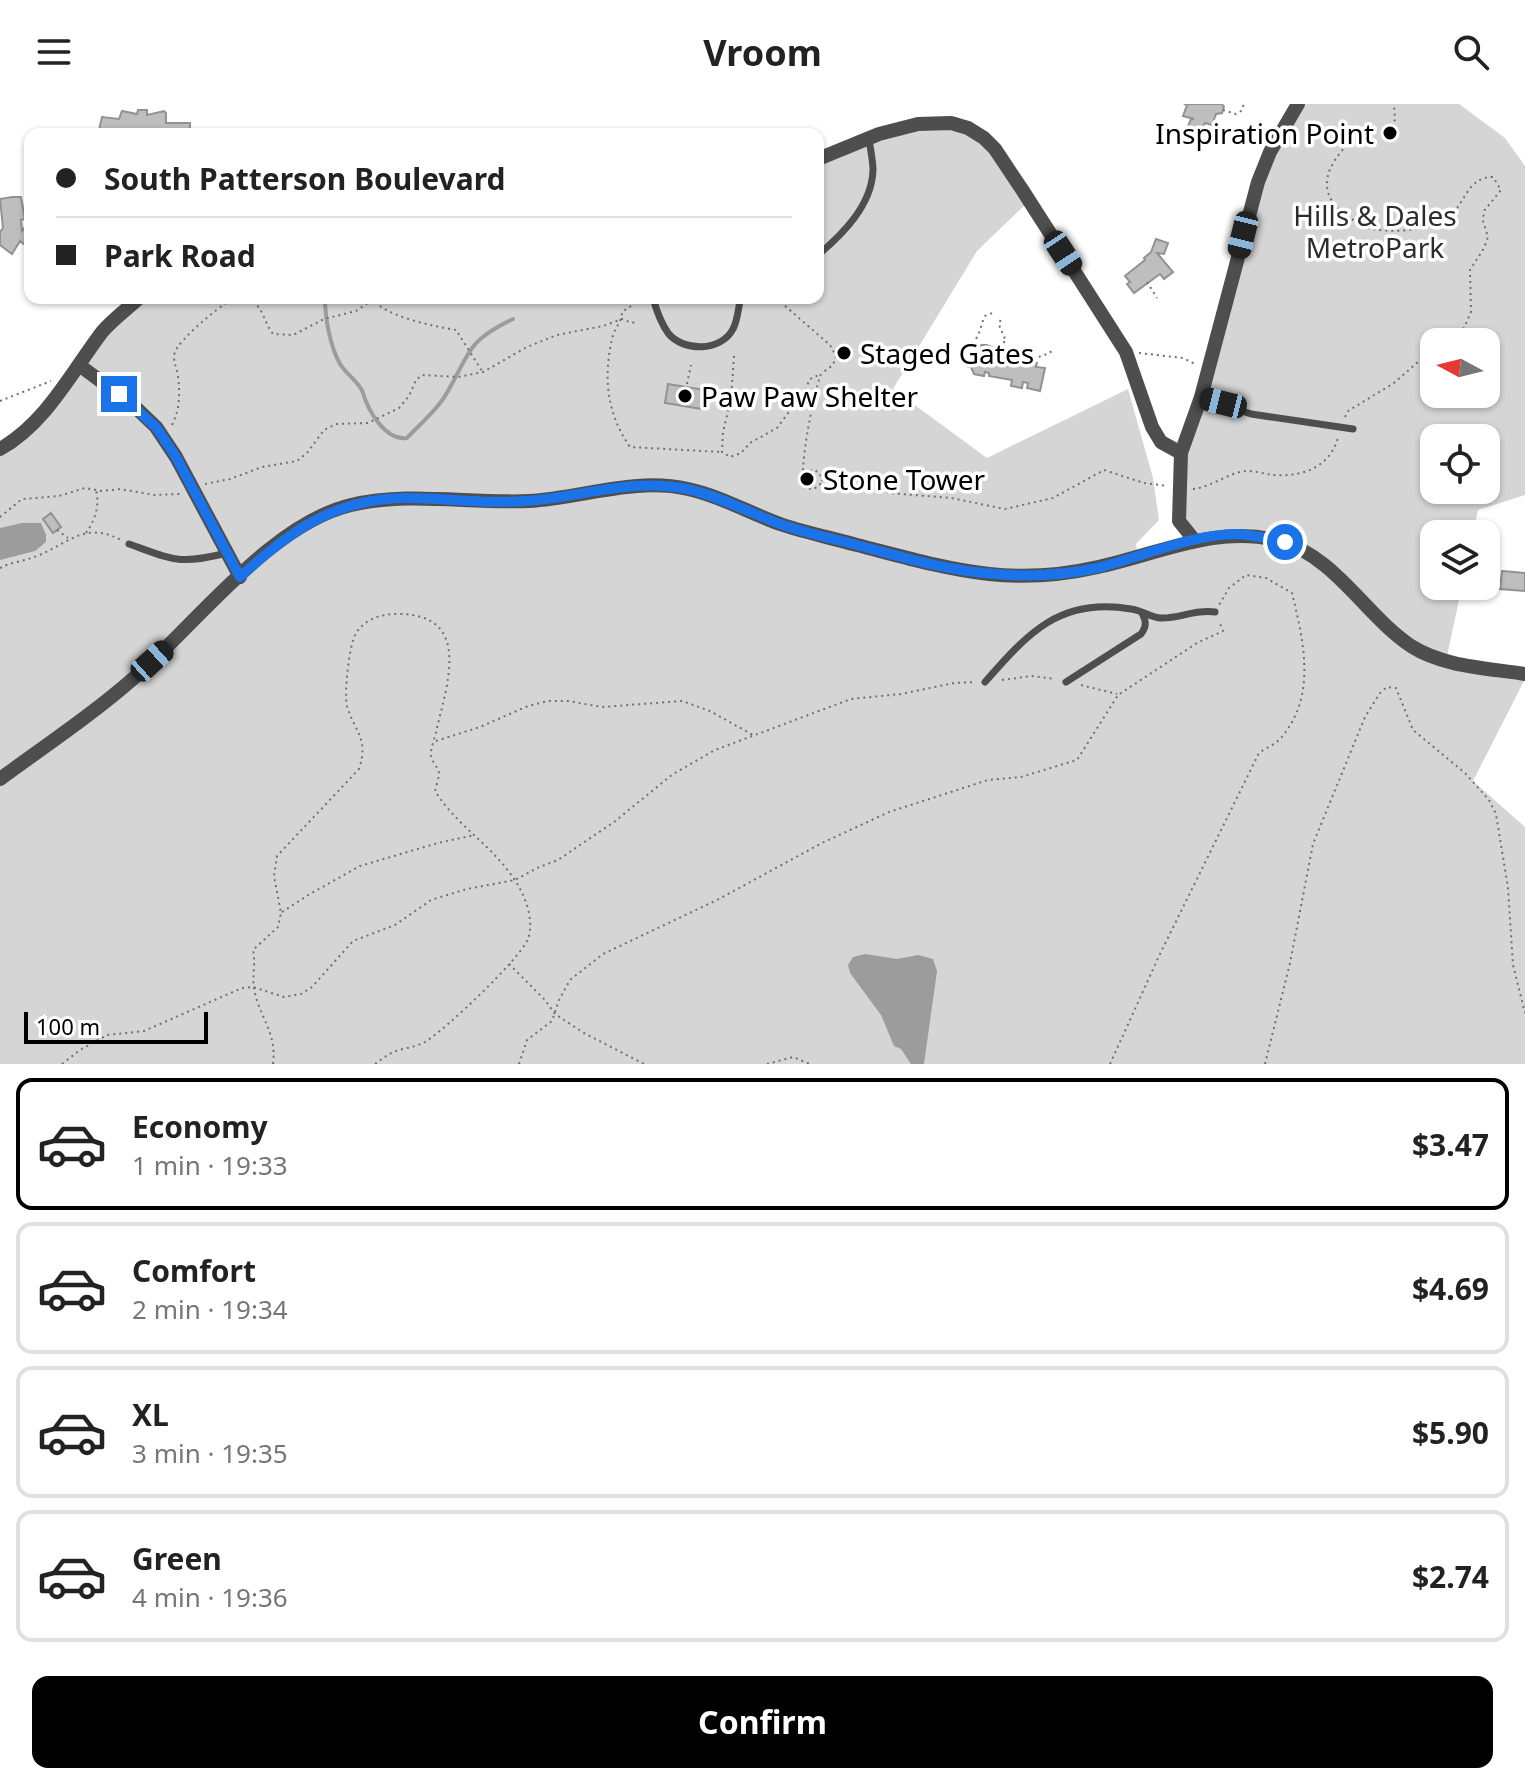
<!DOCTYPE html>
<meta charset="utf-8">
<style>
body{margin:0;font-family:"Noto Sans",sans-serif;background:#f6f6f6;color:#222;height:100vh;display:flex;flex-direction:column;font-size:30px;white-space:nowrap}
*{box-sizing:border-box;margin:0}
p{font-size:26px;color:#767676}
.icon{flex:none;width:44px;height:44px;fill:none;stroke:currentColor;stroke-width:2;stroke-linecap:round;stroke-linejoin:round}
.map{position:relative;height:960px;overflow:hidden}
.panel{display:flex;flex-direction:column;background:#fff;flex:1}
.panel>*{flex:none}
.banner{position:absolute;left:24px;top:24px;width:800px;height:176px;border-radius:16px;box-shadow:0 2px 6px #0004;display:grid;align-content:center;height:176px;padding:0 32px;background:#fff}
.needle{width:52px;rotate:277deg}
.controls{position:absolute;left:1420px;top:224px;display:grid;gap:16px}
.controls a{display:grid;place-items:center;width:80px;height:80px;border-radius:16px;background:#fff;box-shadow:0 2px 6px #0004;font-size:40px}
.scale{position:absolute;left:24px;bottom:20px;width:184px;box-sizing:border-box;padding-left:8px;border:4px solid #000;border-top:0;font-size:22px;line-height:28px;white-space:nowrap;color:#000;-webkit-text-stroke:6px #fff;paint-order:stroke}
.end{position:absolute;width:36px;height:36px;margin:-18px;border:10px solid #1a73e8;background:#fff;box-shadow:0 0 0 4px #fff}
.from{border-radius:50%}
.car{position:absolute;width:24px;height:48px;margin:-24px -12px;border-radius:10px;box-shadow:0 0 6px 2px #0007;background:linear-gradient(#222 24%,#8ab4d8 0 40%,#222 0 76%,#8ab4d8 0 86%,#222 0)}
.banner b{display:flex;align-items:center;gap:28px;height:76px;font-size:30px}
.banner b+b{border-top:2px solid #e0e0e0}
.banner i{width:20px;height:20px;background:#222}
ul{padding:14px 0 0;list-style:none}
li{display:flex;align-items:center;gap:24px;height:132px;margin:0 16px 12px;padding:0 16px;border:4px solid #e0e0e0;border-radius:16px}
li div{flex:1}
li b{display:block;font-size:30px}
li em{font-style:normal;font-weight:700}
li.active{border-color:#000}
li>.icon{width:72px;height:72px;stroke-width:1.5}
.cta{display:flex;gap:16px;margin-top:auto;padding:16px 32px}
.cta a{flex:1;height:92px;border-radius:16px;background:#000;color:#fff;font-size:32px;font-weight:700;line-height:92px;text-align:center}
header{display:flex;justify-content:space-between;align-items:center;height:104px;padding:0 32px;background:#fff;font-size:36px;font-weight:700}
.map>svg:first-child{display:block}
.green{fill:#d5d5d5;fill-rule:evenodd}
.water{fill:#9c9c9c}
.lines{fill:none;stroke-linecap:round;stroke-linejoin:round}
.stream{stroke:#9c9c9c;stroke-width:4}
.building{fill:#bebebe;stroke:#929292;stroke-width:2}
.path{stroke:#707070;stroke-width:2;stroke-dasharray:2 4;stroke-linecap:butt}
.lane{stroke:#4e4e4e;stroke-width:7}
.street{stroke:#4e4e4e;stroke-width:14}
.route{stroke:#1a73e8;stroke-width:10}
.poi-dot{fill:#000;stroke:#fff;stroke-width:3}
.labels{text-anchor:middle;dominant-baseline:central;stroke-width:7;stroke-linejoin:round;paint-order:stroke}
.poi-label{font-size:28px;fill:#000;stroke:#fff;text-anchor:start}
.park-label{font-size:28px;fill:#2c2c2c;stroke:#fff}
</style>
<header><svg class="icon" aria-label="menu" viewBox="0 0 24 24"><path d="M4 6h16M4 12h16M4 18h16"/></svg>Vroom<svg class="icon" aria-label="search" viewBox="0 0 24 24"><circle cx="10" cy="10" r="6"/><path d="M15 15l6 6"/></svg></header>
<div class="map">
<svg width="1525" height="960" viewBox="0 0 1525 960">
<rect width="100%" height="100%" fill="#fff"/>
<!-- green -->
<path class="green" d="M1298 0H1459L1505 34 1525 62V391L1478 406 1473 430H1434V482H1462L1446 557 1525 575 1473 677 1525 723V960H0V345L11 339 139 194H818V55L942 19 984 34 1029 97 977 147 893 285 987 354 1128 285 1153 374 1159 416 1136 440 1138 453 1195 436 1179 417V384L1258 78ZM1434 238H1486V290H1434ZM1434 334H1486V386H1434Z"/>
<!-- water -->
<path class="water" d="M22 419H41L46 431V438L35 447 0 456V424Z
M865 850 897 855 918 851 933 855 937 867 924 960H911L901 945 894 942 881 911 850 869 848 861 853 853Z"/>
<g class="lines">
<!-- stream -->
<path class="stream" d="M325 194C325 214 330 242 340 260 346 270 360 279 363 289 368 306 385 337 407 334 419 321 436 307 445 292 470 251 464 238 513 215"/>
</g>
<!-- building -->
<path class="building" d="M1184 0H1222L1224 3 1222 9 1216 10 1212 21 1205 19 1198 38 1184 32 1191 15H1194L1183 12 1187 1Z
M138 6H147V11L164 7 166 9V19H190V30H119V27L99 26 102 13 119 15 122 7 137 10Z
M12 93H21L25 115 21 116 22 127 25 123 29 126 30 134 25 141 20 137 12 150 0 141V128L3 124 0 95Z
M1156 135 1168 139 1164 150 1157 149 1173 168 1164 175 1160 170 1134 189 1127 180 1130 178 1125 172 1145 156 1144 154 1151 148Z
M979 241H987L998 246V249L1023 254 1025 257 1037 259 1036 263 1045 264 1040 287 1027 284 1028 279 1023 278 1022 284 1011 282 1012 276 989 272V269L985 268 984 272 974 270 971 263 966 262 970 245 978 247Z
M668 280 705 286 702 305 665 299Z
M51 409 61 423 53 429 43 415Z
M1502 467 1525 469V487L1500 485Z"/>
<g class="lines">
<!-- path -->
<path class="path" d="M1223 6 1236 10 1241 7 1244 0
M1147 178 1157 194
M371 194C386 213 433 222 456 226L482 267
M776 194 830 241 836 252 833 261 822 269
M631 202 622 208C622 217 616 222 613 231 603 271 606 309 630 343L721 348
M966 241C981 237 979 223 985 212L995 208
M993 245 1006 237 999 221 1001 214
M1139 249 1183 254 1195 260
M734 252 731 295 723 328 722 348 730 353 741 349 750 339 777 324 805 286 810 275 821 270C814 287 797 372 805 384L814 385 829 373 868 379 889 389 951 394 1005 405 1053 394 1104 366 1144 379 1167 382
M1030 258 1031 254 1043 252 1054 246
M687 280 691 261
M0 297 51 277
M1345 313 1348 307 1394 279 1419 257 1434 237 1464 224 1471 208 1470 166 1484 144 1488 133 1483 117 1484 107 1501 86 1493 73C1465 73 1466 103 1445 115 1426 127 1393 129 1372 125 1364 124 1357 118 1350 114 1322 96 1320 73 1341 48 1345 43 1346 37 1351 33 1361 25 1375 28 1387 27L1395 16 1394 0
M172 321C180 305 180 290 178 272 177 263 172 257 175 248 179 236 219 202 230 197 235 194 244 194 249 196 263 201 264 219 273 230L293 231 324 215 356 207 372 196
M804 368 815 366 820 370 822 377
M205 380 230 375 262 363 297 357 307 349 324 326 336 320 368 319 399 304 409 292 416 276 422 271 458 273 483 268 527 243 557 231 603 222 622 215 632 219 638 217
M1193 385C1212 383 1229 368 1247 367 1256 367 1265 370 1273 371 1302 373 1329 364 1338 334
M0 413 22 395 59 392 85 384 102 387 120 385 155 391 180 390
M57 426 68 434
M86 429C95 416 100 402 96 386
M0 464C11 458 25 457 37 452 69 439 85 417 121 436
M1002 576 1032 572 1055 575
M1081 581 1117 590
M436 637 480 623 528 602 548 597H568L602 603 682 597 710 607 753 631
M282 808 310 790 360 762 438 739 475 731
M509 860 545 896 555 910 584 929 644 960
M62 960 80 946 107 931 144 927 242 884 253 883 284 893 301 890 312 883 353 837 395 821 431 796 467 785 515 776 537 764 558 756 614 718 673 670 715 646 851 595 901 590 954 579 976 578
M273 960C277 928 260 915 254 885 252 873 256 860 253 846L278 823 281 809 274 772 277 752 359 665C369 634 355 629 347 602 344 589 349 541 356 529 366 514 382 510 398 510 473 510 447 581 436 628 435 634 430 645 431 652 432 658 438 663 439 669 439 674 436 682 435 687 457 722 488 738 512 772 524 788 535 815 528 835 519 856 446 925 425 938 416 943 405 944 396 947 388 950 382 955 375 960
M519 960 527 936 552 917 559 896 570 876 603 850 717 796 822 739 889 708 988 676 1021 673 1077 656 1118 591 1197 539 1223 527 1219 517
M767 960 793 953 810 960
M1110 960 1159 852 1259 649C1266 644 1274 641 1280 635 1317 593 1304 539 1292 489L1266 474 1246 471 1229 484 1219 501
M1265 960 1290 859 1313 740 1365 613 1380 589 1387 583 1396 584 1413 626 1465 669 1489 696 1496 710 1508 784 1513 861 1525 909"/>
<!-- lane -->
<path class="lane" d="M818 151C843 130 872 101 873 66 873 56 870 44 869 34
M653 194C656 205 661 219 668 229 683 248 721 248 733 225 738 216 738 203 741 194
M1201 293 1251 310 1353 325
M129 440C174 456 179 461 227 449
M985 578C1028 529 1060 493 1131 505 1141 506 1150 513 1160 514 1179 515 1194 505 1215 508
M1066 578 1141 530C1147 522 1146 517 1142 509"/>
<!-- street -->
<path class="street" d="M818 55 879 30 918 20 951 19 968 24 984 34 995 45 1023 87 1126 248 1152 323 1161 338 1181 349
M79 261 133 301 156 323 176 353 240 473
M0 345C46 319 71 269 102 228 112 216 127 205 139 194
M1195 437 1179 417 1181 349 1201 293 1258 78 1270 48 1298 0
M0 675C45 642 93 610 135 573 197 519 271 420 351 401 409 387 470 400 529 397 582 394 635 373 688 385 721 392 751 410 783 421 807 429 832 434 857 441 900 452 944 465 989 470 1025 474 1063 471 1098 463 1159 450 1217 420 1280 437 1336 453 1365 511 1411 542 1444 563 1487 564 1525 570"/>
</g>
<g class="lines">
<!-- route -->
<path class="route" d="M119 290 156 323 176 353 240 473C290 427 334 395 404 394 449 394 493 401 537 396 587 391 637 374 687 385 720 392 751 410 783 421 806 429 830 434 853 440 899 452 947 467 995 470 1028 473 1064 471 1097 464 1142 453 1191 430 1238 430 1254 431 1270 435 1285 438"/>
</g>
<!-- markers -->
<g class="poi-dot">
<circle cx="1390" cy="29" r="8"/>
<circle cx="844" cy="249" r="8"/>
<circle cx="685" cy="292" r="8"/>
<circle cx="807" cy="375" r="8"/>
</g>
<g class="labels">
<!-- poi labels -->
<g class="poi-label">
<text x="1374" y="29" text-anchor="end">Inspiration Point</text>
<text x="860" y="249">Staged Gates</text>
<text x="701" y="292">Paw Paw Shelter</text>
<text x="823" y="375">Stone Tower</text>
</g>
<!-- park labels -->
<g class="park-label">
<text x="1375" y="111">Hills &amp; Dales<tspan x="1375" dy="32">MetroPark</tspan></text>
</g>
</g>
</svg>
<div class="controls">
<a><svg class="needle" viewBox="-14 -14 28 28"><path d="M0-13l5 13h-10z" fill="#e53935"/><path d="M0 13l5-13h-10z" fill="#767676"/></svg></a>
<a><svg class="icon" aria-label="locate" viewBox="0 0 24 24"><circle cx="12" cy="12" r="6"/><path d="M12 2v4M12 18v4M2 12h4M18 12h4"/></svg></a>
<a><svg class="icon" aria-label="layers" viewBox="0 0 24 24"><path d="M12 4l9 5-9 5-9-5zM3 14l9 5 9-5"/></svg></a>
</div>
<div class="scale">100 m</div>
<i class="end from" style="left:1285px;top:438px"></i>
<i class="end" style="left:119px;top:290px"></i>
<i class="car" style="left:1243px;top:131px;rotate:194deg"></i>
<i class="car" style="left:1063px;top:149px;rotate:147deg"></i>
<i class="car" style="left:1223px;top:299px;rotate:284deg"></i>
<i class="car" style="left:152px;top:557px;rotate:48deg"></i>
<div class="banner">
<b><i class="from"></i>South Patterson Boulevard</b>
<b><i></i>Park Road</b>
</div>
</div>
<section class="panel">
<ul>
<li class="active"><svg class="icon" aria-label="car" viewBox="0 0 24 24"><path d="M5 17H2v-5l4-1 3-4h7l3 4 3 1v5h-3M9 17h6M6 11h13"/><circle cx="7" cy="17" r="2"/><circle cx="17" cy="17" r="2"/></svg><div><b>Economy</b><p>1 min · 19:33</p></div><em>$3.47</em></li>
<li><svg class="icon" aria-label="car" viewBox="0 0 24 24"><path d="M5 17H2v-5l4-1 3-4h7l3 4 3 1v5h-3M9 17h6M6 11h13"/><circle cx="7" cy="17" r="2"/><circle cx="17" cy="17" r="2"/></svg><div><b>Comfort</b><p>2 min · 19:34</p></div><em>$4.69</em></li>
<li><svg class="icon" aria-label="car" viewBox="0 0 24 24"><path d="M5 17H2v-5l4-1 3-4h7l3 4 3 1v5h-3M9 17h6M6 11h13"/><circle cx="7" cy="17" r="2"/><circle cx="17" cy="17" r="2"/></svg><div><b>XL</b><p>3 min · 19:35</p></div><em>$5.90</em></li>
<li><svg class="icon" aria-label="car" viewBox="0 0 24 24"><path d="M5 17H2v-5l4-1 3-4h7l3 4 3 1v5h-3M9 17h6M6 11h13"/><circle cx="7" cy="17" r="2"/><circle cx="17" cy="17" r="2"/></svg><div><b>Green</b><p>4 min · 19:36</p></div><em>$2.74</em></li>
</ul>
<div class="cta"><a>Confirm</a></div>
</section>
